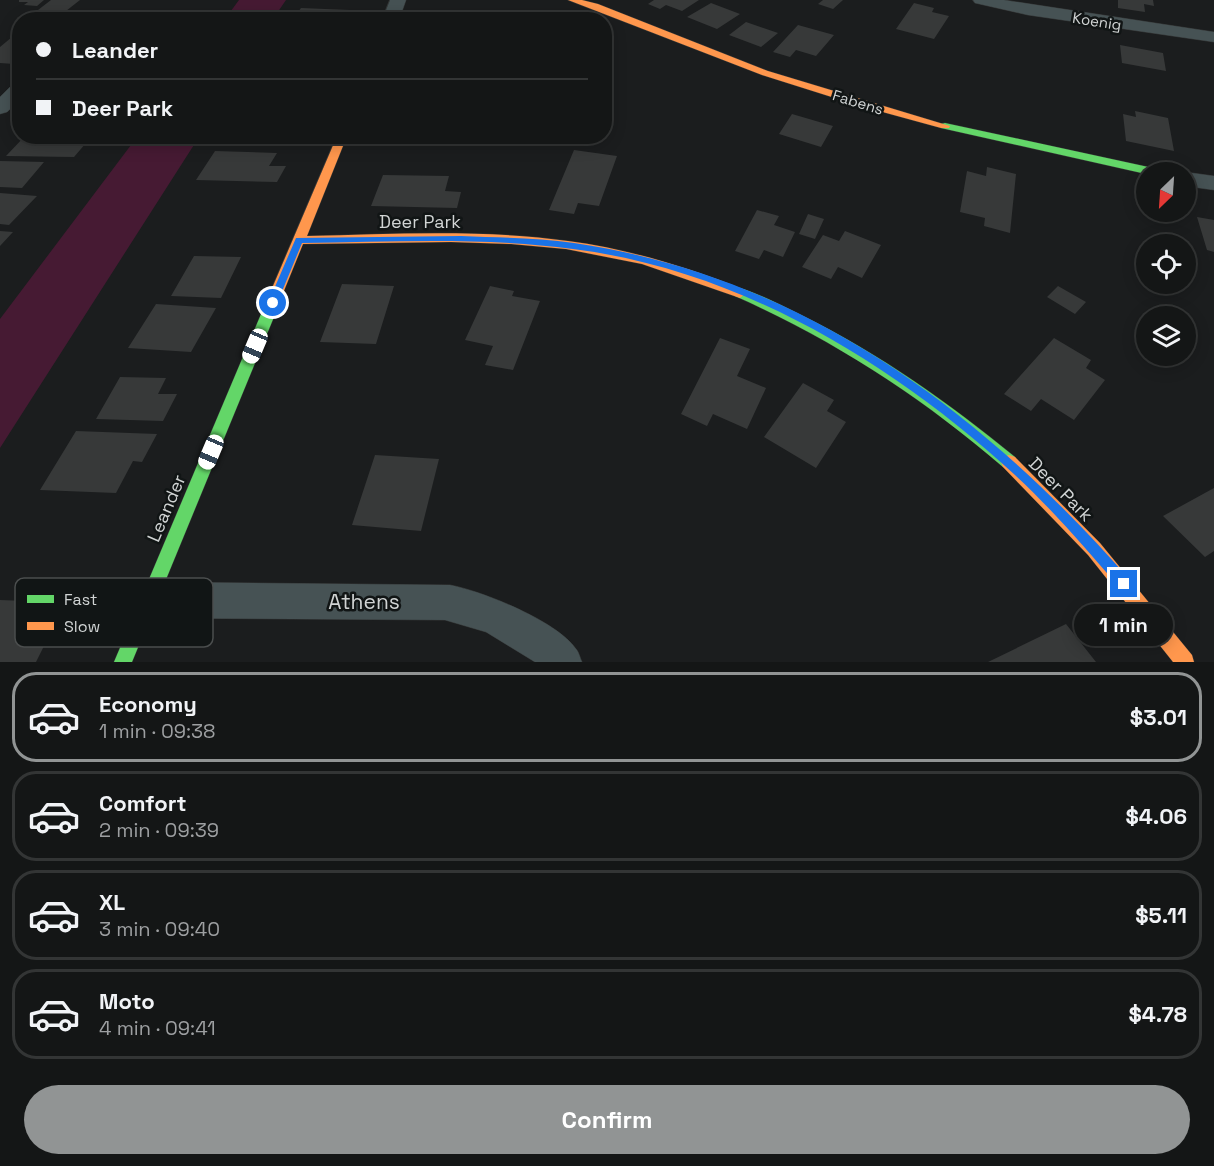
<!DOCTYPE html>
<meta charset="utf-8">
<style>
body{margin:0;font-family:"Space Grotesk",sans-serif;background:#1d1f1f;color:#f1f3f6;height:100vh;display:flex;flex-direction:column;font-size:22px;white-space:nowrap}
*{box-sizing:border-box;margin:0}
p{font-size:20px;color:#9d9fa1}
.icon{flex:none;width:33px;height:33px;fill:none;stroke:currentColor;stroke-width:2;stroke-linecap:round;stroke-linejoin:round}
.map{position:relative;height:662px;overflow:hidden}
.sheet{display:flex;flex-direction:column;background:#141616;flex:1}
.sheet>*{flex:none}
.guide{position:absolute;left:12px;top:12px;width:600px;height:132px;border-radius:24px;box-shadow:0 3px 15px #0003,0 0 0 2px #333535;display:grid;align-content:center;height:132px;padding:0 24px;background:#141616}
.needle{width:39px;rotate:205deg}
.fabs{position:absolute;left:1136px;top:162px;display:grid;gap:12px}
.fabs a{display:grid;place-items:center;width:60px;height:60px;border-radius:50%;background:#141616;box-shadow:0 3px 15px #0003,0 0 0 2px #333535;font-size:30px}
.end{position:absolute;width:27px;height:27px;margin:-14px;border:8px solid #1a73e8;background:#fff;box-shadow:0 0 0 3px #fff}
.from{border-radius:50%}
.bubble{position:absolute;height:42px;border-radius:21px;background:#141616;box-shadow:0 3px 15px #0003,0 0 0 2px #333535;font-size:20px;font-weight:600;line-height:42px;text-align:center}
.car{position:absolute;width:18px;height:36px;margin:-18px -9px;border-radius:8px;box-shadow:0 0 4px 2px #0007;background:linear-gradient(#fff 24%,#345 0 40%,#fff 0 76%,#345 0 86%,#fff 0)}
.guide b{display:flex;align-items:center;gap:21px;height:57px;font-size:22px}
.guide b+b{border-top:2px solid #333535}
.guide i{width:15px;height:15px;background:#f1f3f6}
ul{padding:10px 0 0;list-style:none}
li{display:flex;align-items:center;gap:18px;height:90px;margin:0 12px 9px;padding:0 12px;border:3px solid #333535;border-radius:24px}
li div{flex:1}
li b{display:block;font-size:22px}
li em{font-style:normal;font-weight:600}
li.current{border-color:#919494}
li>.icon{width:54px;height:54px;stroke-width:1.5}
.primary-button{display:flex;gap:12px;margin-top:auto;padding:12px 24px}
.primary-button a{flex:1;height:69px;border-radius:36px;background:#919494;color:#fff;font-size:24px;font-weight:600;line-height:69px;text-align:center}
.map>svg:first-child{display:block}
.green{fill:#461a33}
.building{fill:#373939}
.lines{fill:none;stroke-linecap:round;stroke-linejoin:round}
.street-casing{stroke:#353737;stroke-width:1}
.fast-casing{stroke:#353737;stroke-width:1}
.slow-casing{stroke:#353737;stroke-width:1}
.street{fill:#465254;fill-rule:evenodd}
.fast{fill:#63d668;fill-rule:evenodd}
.slow{fill:#ff974d;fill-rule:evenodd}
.route{fill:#1a73e8}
.labels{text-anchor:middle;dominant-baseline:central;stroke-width:5;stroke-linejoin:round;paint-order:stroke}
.far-street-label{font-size:15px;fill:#d1d4d4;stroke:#111515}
.street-label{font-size:18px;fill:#d1d4d4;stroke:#111515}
.near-street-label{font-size:21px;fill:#d1d4d4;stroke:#111515}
.key{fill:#111515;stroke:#4b4e4e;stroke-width:1.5}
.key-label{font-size:16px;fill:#d1d4d4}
</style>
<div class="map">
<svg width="1214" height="662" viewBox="0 0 1214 662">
<rect width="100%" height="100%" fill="#1b1d1e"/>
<!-- green -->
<path class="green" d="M239 0H286L273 19H225Z
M137 137H199L0 448V319Z"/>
<!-- building -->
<path class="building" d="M19 0H44L37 6 24 5 28 2H19Z
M51 0H80L66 11 38 10Z
M654 0H699L682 11 666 5 660 9 648 4Z
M823 0H843L833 9 818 4Z
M1118 0H1153L1154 6 1144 4 1145 12 1118 8Z
M711 3 740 14 717 29 687 17Z
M914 3 934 8 932 12 949 16 934 39 896 29Z
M301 8 350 10 345 17 355 18V20H292Z
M746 22 778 33 761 47 729 35Z
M798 25 834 35 816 56 796 50 790 57 773 52Z
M18 32 20 59 14 64 0 63V47Z
M1120 45 1163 53 1166 71 1122 63Z
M1135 111 1168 118 1174 151 1126 141 1123 114 1136 117Z
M792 114 833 126 821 147 779 134Z
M25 136H92L74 157 6 156Z
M252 136H300L295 144 248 143Z
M574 150 617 156 599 206 578 203 574 214 549 210Z
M215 151 277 153 269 166H286L277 182 196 180Z
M0 161 44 162 22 188 0 187Z
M987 167 1016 174 1010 233 984 226 985 218 960 212 967 171 986 176Z
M383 175 449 176 445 191 461 192 457 208 371 206Z
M0 193 37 196 9 225 0 224Z
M757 210 779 216 774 225 795 232 783 257 764 250 759 259 735 251Z
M808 214 824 219 815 239 799 234Z
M1197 217 1214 220V252L1207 250Z
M0 231 13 232 0 246Z
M845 231 881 245 862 278 838 267 831 279 802 267 823 235 839 241Z
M194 256 241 257 221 298 171 296Z
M342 284 394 286 376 344 320 342Z
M490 286 514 291 512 296 540 301 513 370 485 365 493 346 465 340Z
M1058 286 1086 302 1075 314 1047 297Z
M156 304 216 308 191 352 128 348Z
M720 338 750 349 737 376 766 388 747 429 713 414 707 426 681 414Z
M1054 338 1091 360 1086 368 1105 380 1074 420 1041 399 1031 411 1004 394Z
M120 377 166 378 158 394H177L163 421 96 419Z
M803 383 834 400 827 411 846 422 816 468 764 437Z
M76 431 157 434 142 462 133 461 116 493 40 490Z
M375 455 439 459 421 531 352 525Z
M1214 488V551L1205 557 1163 516Z
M0 600 77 603 57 643 46 642 36 662H0Z
M1066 624 1096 662H988Z"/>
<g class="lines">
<defs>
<path id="street" d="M390 0H406L399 20H382Z
M973 0H1004L1214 32V42L1028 15 975 3Z
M20 85V100L7 112 0 114V97L11 86Z
M1183 172H1185L1214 176V190L1185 186V172Z
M149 582 450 585C482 591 557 621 576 649 579 652 580 658 582 662H535L486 632 445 620 149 618 136 613 131 600 136 587Z"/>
<path id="fast" d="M945 123 1153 168 1158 172 1146 174 941 128V124Z
M740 288C762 295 783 306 803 316 880 354 949 403 1015 457L1017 462 1015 467 1009 469 1003 467C922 397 834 340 735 296L734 293 735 290Z
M274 295 281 300 132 662H114L267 300Z"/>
<path id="slow" d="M568 0H582L598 4 768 71 950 126 949 128H941L857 105 762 75Z
M337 136H347L307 236C394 234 482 229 568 241 629 249 687 267 745 290L746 293 740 298 642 264 566 249 511 244 451 242 303 244 279 303H269L267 300Z
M1009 455 1015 457 1100 543 1192 655 1194 662H1173L1088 555 1003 467 1001 462 1003 457Z"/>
</defs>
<!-- street casing -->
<use href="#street" class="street-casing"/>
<!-- fast casing -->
<use href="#fast" class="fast-casing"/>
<!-- slow casing -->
<use href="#slow" class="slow-casing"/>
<!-- street -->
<use href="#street" class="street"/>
<!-- fast -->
<use href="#fast" class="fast"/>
<!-- slow -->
<use href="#slow" class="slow"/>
</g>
<!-- route -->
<path class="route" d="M461 236C498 238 537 237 574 243 801 276 981 410 1129 579L1130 584 1129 588 1124 590 1120 588C1086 549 1053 510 1015 475 893 363 740 270 573 249 485 237 391 242 302 243L276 306H269L268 303 296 238Z"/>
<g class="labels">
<!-- far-street labels -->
<g class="far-street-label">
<text transform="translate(1097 21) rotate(9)">Koenig</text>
<text transform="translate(858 102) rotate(17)">Fabens</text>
</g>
<!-- street labels -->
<g class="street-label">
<text x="420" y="221">Deer Park</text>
<text transform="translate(1061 489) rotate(45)">Deer Park</text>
<text transform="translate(166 508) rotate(-67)">Leander</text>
</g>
<!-- near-street labels -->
<g class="near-street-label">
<text x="364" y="601">Athens</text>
</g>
</g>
<!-- legend -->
<rect x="15" y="578" width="198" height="69" rx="9" class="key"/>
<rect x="27" y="595" width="27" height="8" fill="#63d668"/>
<rect x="27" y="622" width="27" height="8" fill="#ff974d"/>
<g class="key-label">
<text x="64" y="605">Fast</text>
<text x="64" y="632">Slow</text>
</g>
</svg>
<div class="fabs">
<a><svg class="needle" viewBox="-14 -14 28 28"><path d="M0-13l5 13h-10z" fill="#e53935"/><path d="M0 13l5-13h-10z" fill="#9d9fa1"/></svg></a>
<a><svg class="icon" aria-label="locate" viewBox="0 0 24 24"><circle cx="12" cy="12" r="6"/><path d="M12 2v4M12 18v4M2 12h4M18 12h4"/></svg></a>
<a><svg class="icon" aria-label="layers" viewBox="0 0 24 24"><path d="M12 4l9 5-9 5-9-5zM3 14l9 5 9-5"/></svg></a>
</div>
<i class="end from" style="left:273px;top:303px"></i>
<i class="end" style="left:1124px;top:584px"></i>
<div class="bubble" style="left:1074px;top:604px;width:99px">1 min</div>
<i class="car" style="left:255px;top:346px;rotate:203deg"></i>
<i class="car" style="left:211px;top:452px;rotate:203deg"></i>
<div class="guide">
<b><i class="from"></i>Leander</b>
<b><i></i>Deer Park</b>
</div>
</div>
<section class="sheet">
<ul>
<li class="current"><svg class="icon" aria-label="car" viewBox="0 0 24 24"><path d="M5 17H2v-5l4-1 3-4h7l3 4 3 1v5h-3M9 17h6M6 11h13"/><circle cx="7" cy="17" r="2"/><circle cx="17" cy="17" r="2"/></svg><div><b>Economy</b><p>1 min · 09:38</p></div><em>$3.01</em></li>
<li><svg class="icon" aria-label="car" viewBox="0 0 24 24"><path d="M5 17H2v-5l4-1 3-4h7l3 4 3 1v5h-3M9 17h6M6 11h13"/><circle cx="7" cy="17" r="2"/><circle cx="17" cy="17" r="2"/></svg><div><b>Comfort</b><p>2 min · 09:39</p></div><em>$4.06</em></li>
<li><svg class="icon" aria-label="car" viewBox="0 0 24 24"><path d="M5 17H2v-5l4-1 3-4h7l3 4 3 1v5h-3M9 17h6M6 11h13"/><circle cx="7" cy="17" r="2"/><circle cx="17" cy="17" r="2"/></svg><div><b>XL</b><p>3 min · 09:40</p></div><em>$5.11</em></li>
<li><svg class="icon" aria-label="car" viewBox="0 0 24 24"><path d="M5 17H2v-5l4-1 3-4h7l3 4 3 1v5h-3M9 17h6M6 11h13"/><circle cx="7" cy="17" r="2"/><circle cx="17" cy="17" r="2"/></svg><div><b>Moto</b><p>4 min · 09:41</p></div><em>$4.78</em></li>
</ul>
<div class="primary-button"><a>Confirm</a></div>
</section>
